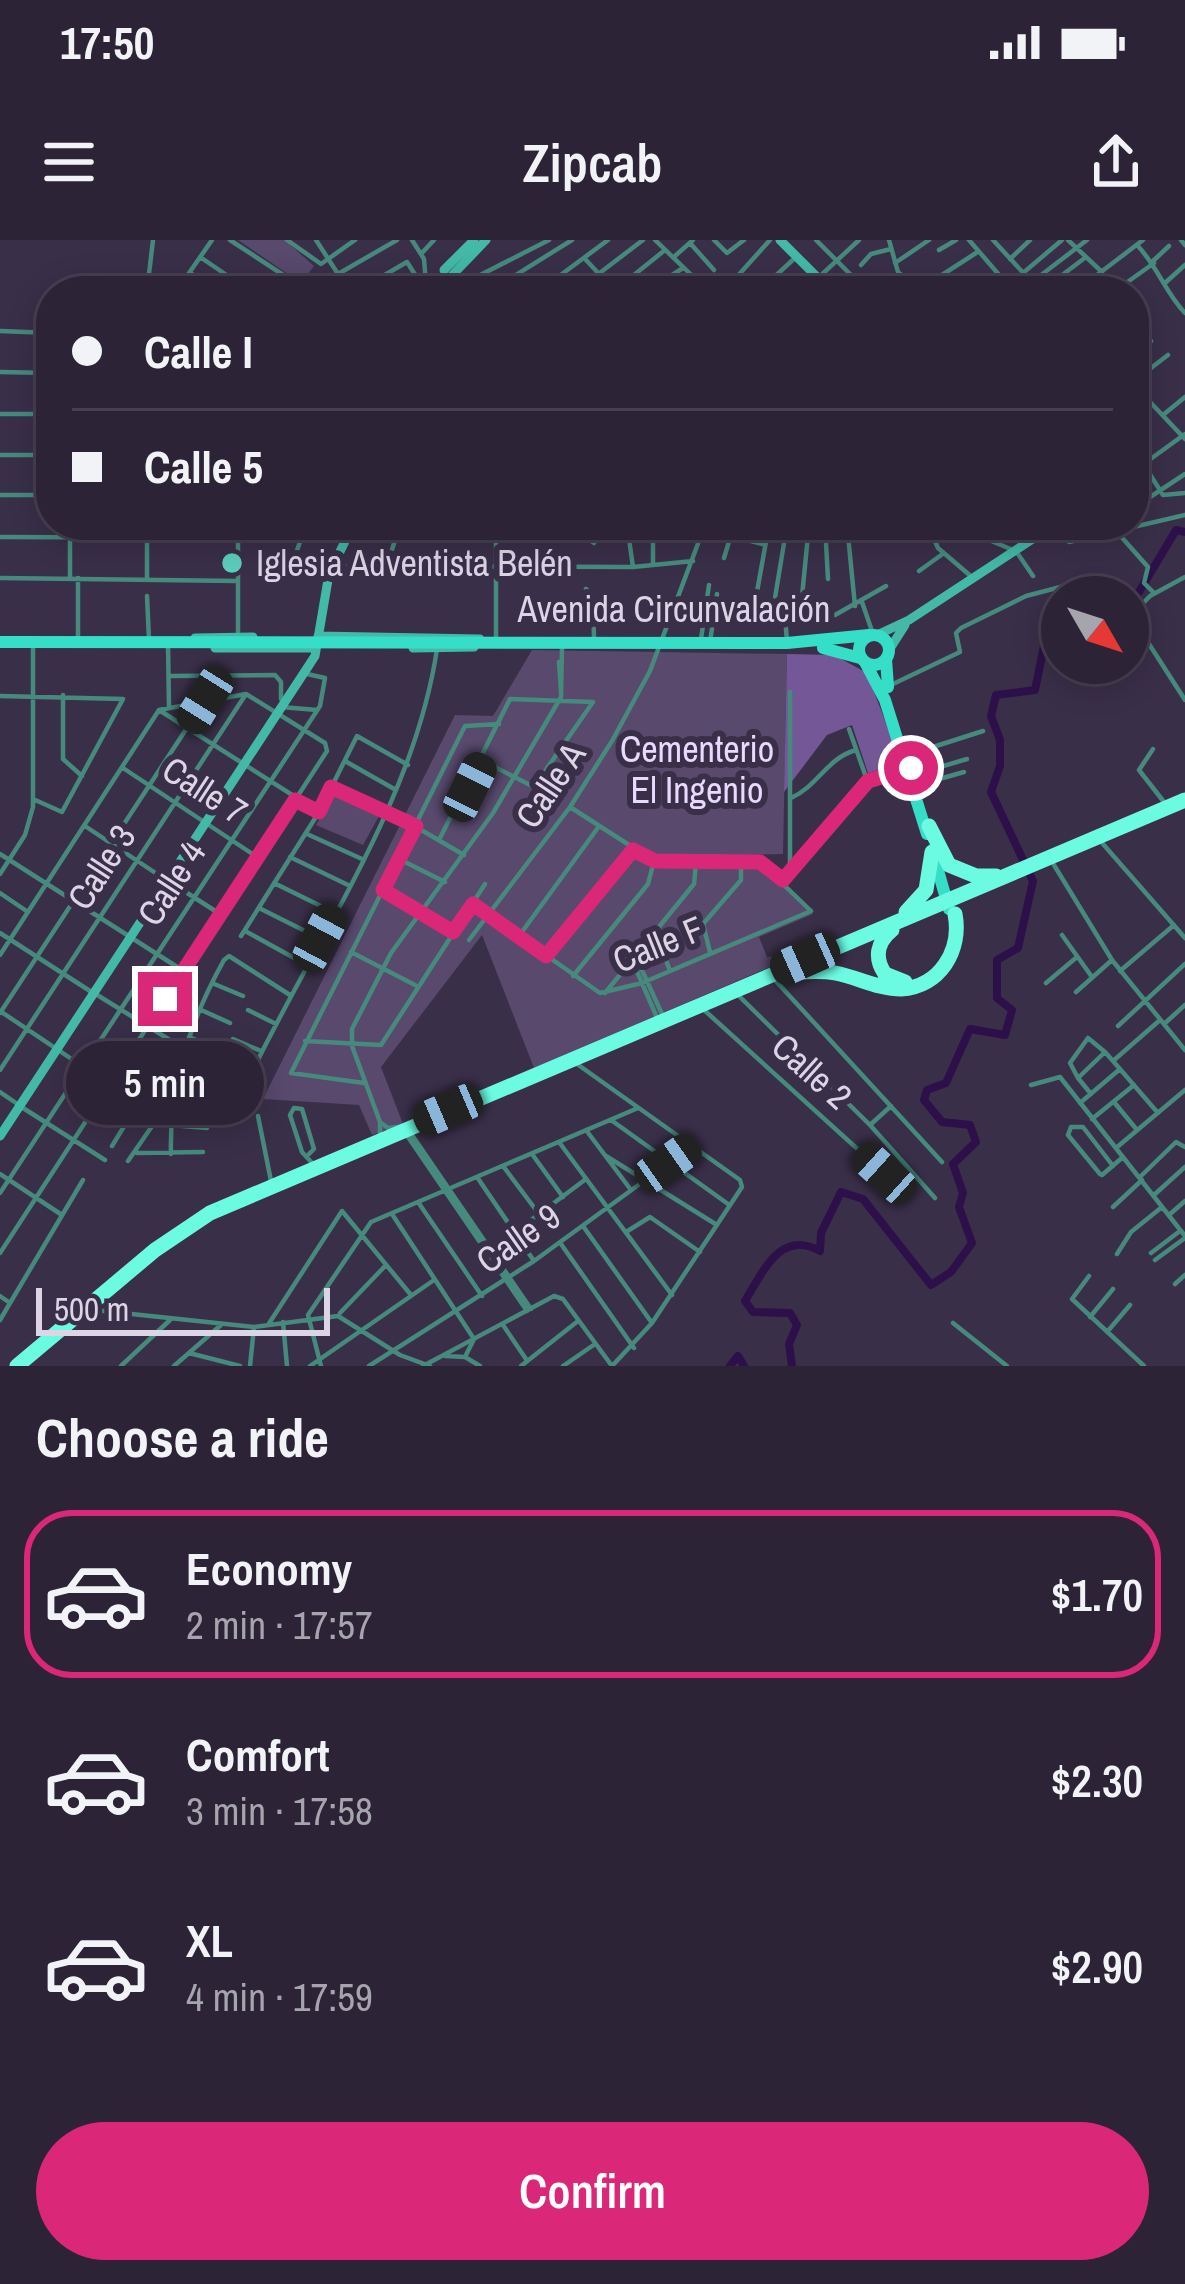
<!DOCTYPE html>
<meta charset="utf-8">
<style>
body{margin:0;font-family:"Archivo Narrow",sans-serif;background:#342b3f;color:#f1f3f6;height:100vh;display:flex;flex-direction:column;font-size:45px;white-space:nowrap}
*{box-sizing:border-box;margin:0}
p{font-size:39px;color:#a6a4ad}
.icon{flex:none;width:66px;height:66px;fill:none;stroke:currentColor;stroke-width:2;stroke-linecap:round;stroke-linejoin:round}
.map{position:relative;height:1126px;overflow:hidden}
.drawer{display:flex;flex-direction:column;background:#2c2337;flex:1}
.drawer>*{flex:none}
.guide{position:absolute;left:36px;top:36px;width:1113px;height:264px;border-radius:48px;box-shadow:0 6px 30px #0003,0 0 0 3px #484052;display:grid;align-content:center;height:264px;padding:0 36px;background:#2c2337}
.needle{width:78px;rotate:129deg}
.buttons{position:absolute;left:1041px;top:336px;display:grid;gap:24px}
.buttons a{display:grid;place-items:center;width:108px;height:108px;border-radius:50%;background:#2c2337;box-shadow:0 6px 30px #0003,0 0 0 3px #484052;font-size:60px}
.scale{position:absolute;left:36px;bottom:30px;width:294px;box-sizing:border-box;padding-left:12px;border:6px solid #dcd5e6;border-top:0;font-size:33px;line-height:42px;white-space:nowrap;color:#dcd5e6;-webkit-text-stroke:9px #3a2f49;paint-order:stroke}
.end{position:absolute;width:54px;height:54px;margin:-27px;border:15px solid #db2777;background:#fff;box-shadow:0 0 0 6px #fff}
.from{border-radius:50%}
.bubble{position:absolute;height:84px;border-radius:42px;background:#2c2337;box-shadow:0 6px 30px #0003,0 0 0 3px #484052;font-size:39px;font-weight:600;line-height:84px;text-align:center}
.car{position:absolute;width:36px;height:72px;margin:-36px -18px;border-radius:15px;box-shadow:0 0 9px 3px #0007;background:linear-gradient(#222 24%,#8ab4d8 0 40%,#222 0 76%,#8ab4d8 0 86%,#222 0)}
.guide b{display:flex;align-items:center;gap:42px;height:114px;font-size:45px}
.guide b+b{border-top:3px solid #484052}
.guide i{width:30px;height:30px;background:#f1f3f6}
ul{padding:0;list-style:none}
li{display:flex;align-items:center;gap:36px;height:168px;margin:0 24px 18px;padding:0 12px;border:6px solid transparent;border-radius:48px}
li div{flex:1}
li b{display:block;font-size:45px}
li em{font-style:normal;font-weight:600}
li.selected{border-color:#db2777}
li>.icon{width:108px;height:108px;stroke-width:1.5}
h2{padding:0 36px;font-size:54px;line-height:144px}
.button{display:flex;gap:24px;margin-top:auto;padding:24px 36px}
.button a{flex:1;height:138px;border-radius:72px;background:#db2777;color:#fff;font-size:48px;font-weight:600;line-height:138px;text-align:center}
.status{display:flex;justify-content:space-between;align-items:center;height:84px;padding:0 60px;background:#2c2337;direction:ltr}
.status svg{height:33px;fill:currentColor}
header{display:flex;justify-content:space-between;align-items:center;height:156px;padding:0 36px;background:#2c2337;font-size:54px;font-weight:600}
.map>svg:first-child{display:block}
.green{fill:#58496d}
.forest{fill:#735796}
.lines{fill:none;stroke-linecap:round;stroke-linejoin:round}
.river{stroke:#2d1049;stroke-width:8}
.street{stroke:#468a7e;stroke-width:4.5}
.secondary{stroke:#42baa7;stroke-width:9}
.primary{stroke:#35dfc7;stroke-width:12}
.highway{stroke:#6bfbe3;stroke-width:15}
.route{stroke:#db2777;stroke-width:15}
.poi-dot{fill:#5ccebb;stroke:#3a2f49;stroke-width:4.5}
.labels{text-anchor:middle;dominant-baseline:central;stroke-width:12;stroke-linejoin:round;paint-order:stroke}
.poi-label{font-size:36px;fill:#dcd5e6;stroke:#3a2f49;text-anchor:start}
.street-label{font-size:36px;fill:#dcd5e6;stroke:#3a2f49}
.park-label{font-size:36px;fill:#e8d9ff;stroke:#3a2f49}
</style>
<div class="status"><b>17:50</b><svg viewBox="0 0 49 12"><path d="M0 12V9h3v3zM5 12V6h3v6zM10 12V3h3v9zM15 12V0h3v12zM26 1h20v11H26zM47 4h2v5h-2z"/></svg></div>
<header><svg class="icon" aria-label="menu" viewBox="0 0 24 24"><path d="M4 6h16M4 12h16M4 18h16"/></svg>Zipcab<svg class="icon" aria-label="share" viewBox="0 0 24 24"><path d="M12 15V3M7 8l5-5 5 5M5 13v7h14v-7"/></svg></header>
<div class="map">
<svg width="1185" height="1126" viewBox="0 0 1185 1126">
<rect width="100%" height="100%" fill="#3a2f49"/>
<!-- green -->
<path class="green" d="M238 0H285L314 26 301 43Z
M532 410 787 414 783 614 749 615 813 674 759 697 767 717 774 716 777 724 534 828 482 695 381 827 403 884 372 895 359 865 263 859 455 475 493 476Z
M334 555 379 576 363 605 316 585Z"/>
<!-- forest -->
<path class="forest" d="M787 414 834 415 867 433 901 523 868 533 852 485 827 495 784 552Z"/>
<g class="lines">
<!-- river -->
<path class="river" d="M1128 359 1139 352 1176 290 1185 292
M1069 423 1079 438 1100 440 1113 423
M730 1126 738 1116 744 1126
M792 1126 789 1104 797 1085 790 1073 753 1072 745 1061C763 1032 780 989 820 1011L821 993 841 952 863 959 931 1045 951 1032 972 1003 959 967 963 953 953 924 976 902 970 885 942 882 924 860 927 850 946 843 970 789 1005 795 1012 770 997 758V720L1018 708 1033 641 991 552 1000 526V500L991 476 996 455 1035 450 1044 406 1055 399 1062 411"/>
<!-- street -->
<path class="street" d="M230 0 294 42 323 51
M287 0 321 24 355 0
M316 0 349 51
M412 0 424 19 426 44
M655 0 708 51
M714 0 727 13 744 0
M816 0 867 51
M889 0 898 32 917 49
M969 0 1013 51
M993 0 1040 51
M1068 0 1102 32
M1181 0 1185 5
M690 3 714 30
M1137 5C1158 27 1165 52 1185 73
M939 10 956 0
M421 14 434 0
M675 16 693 0
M200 17 250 51
M1010 19 1030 0
M586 20 615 51
M1153 21 1169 6
M895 23 929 0
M861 25 871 14 891 9
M190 33 211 46
M1023 33 1062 0
M338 34 397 0
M818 38 859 0
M1032 42 1087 0
M1165 43 1185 25
M147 45 162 51
M178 49 212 0
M725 50 770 0
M147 51 153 0
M169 51H234
M357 51 407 22 421 44
M404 51 426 44 449 51 549 0
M490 51 572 0
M539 51 608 0
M576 51 643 0
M614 51 665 10
M647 51 683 28
M689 51 700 44
M759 51 796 17
M792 51 816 36
M917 51 976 13
M955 51 967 44 974 51
M1041 51 1086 17
M1076 51 1143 0
M1115 51 1154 23
M1134 86 1135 85
M0 91 51 93
M1134 114 1151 101
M0 132 51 133
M1134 141 1168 115
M1134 145 1185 199
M0 174H51
M1163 175 1185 157
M0 215H51
M1144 225 1163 255 1185 253
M1134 231 1185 194
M0 255H51
M1138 265 1185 234
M238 285V393
M306 285 295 316 302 326 633 327 693 321
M570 285 594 303
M597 285 605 290 615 285
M627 285 633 327
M769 285 753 374 835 375 886 346
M825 285 828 339
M847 285 855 366
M928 285 938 308 973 338
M953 285 1013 310
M1063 285 1076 298
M705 290 763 304
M1117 292 1148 327 1144 343 1154 353
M847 293 911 285
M396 295 545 296 575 291
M0 297 238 298 270 285
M1069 302 1185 275
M1016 311 1033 336
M724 318 734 285
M387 325 400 285
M653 325V299H702
M919 331 944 313
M1185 337 1150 356 1131 376 1185 460
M0 338 238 341
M70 338V285
M147 338V285
M586 349 593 355 594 399
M147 356 149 400
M862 362 873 394
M772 376 787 285
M785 377 787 401
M800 377 809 285
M78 398V338
M496 399V285
M701 399 709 345
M710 402 717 354
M168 404 169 468
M559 422 561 451
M169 436 275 435 281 442V459
M893 444 960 412 956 393 961 388 1026 356 1072 344
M63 455V519L82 536
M0 456 123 459 62 572 33 559
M281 467 317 470
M159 470 319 572
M849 489 867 540
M1153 509 1139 530 1164 562
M908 515 983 491
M345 521 396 550
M123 528 257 617
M913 535 967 519
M918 545 964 532
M331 547 382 574
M791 558C818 546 827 518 856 510
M387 570 464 615
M85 586 163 638
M307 594 362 619
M439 600 510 459 593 462 534 547 483 521
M1103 604 1185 698
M0 614 182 730
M290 617 348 645
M399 619 445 642
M1054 625 1112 720 1185 810
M790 632V452
M0 634 25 595 33 567V402
M783 640 868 541 904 530
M170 642 220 674
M274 643 333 672
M383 650 453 691
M0 653 28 672
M473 664 600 753 642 743 811 671 760 622 654 621 570 567
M261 669 319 698
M247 692 305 724
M0 693 90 751
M1062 695 1092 737
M241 696 319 572 357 496 408 525
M519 696 597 589
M650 697 661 707 670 731
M469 700 570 567 612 501 650 431 705 285
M351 712 415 745
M710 712 703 684 741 640V624
M0 715 159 470
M635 715 662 774
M546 716 633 610
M632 720 658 780
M1120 731 1174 685
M573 736 648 644 654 621
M774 739 942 922
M212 743 243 756
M1046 743 1077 717
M1076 752 1112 720
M94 753 186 810
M605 753 694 644 696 623
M738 755 870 885 935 958
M199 769 230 783
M703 769 884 933
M248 770 276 784
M0 771 170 885 207 888
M0 773 204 462
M1164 784 1185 765
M1118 786 1185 724
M189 797 218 809
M233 799 261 811
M305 801 381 805 485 644
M181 828 211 833
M0 830 246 454
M223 835 241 840 252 832C318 695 414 562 437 409
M1078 838 1070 823 1088 798 1105 812
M364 843 291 833 465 486 499 484
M1031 845 1060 837 1185 996
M0 852 16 863
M1091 854 1078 838 1105 812 1113 821
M178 856 208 861
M1114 862 1137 890
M1080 863 1120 829
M23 868 105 920
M294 868 290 875 302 912 313 924
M294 868 302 869 314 909 309 914
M92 873 111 885
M1158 873 1113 821 1160 780
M258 876 271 941
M1092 879 1134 845
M611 880 728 964
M380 882 388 888 406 886
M870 885 891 866
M586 890 631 950
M406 894 527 1071
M412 895 531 1069
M380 896V882L352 806V789L391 713 493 573 561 457 562 408
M559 902 672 1055
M112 906 174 805
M1116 908 1185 850
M137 913 203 912
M171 914C169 845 191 779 224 720L229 716 290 755
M532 914 563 957
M606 916 717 985
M128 921 159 876
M503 926 539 974
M1113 926 1083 887H1071L1068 895 1100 934 1102 935 1123 917
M0 934 62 975
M1141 936 1176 902 1185 907
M477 937 534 1021
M0 953 320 466 325 438 307 434
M1154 955 1185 927
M418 962 482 1056
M1113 967 1142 940
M392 974 474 1099 465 1117
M1169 975 1185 961
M583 986 652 1083
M515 992 586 939
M626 992 650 977 700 1012
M561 1004 634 1108
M0 1013 327 511 325 503 246 454 159 470
M1151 1013 1180 991
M1117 1014 1131 992 1162 967
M1155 1020 1185 998
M1089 1036 1072 1059 1144 1126
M1175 1044 1185 1035
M0 1056 10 1063
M94 1070 254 1087 338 1076 400 1115 430 1126
M340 1073 386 1025
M1090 1077 1113 1049
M0 1080 83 940
M283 1082 287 1126
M953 1083 1007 1126
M268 1085 342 971 411 1055
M503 1085 526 1119
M1107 1092 1130 1065
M189 1113 240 1126
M445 1116 465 1117 480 1126
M121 1126 170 1080
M174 1126 221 1085
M250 1126 254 1087
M310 1126 434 1040
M321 1126 308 1075 371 982 638 868
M369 1126 534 1021 692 906
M423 1126 554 1056 563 1059 612 1126 652 1083 742 947 740 940 577 824
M521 1126 578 1081
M563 1126 595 1104"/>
<!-- secondary -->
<path class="secondary" d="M780 0 831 51
M444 30 474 0
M437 51 486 0
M877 395 909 380 1054 285
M318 396 480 399
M195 398 253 397
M215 408H312
M413 408 474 407
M889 410 905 385
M0 896 315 416 329 334 353 285"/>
<!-- primary -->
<path class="primary" d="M859 410a15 15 0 1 1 30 0a15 15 0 1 1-30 0Z
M0 402 787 403 869 395
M823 408 860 418
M886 419 888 447
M866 424 885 460 927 594
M933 613 949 669"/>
<!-- highway -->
<path class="highway" d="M929 586 949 625 976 636H996
M906 672 926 650 932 612
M892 690C877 702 874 718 885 734L905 742
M787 733C803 732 819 730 835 733 857 737 878 749 901 749 940 747 962 710 955 674
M17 1126 155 1010 210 973 1185 560"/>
</g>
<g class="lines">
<!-- route -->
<path class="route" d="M165 759 295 560 319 572 331 547 416 586 383 650 453 692 473 664 546 716 633 610 655 621 760 622 783 640 868 541 911 528"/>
</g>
<!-- markers -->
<circle class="poi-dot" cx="232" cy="323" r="12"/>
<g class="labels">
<!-- poi labels -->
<g class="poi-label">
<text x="256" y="323">Iglesia Adventista Belén</text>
</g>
<!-- street labels -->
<g class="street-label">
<text x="674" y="369">Avenida Circunvalación</text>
<text transform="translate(550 545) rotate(-56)">Calle A</text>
<text transform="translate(205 550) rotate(33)">Calle 7</text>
<text transform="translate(101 627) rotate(-57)">Calle 3</text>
<text transform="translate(171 643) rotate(-57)">Calle 4</text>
<text transform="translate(658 704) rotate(-22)">Calle F</text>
<text transform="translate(812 831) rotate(42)">Calle 2</text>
<text transform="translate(518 998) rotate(-35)">Calle 9</text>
</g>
<!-- park labels -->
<g class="park-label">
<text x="697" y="509">Cementerio<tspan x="697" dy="41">El Ingenio</tspan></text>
</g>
</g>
</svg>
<div class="buttons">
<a><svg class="needle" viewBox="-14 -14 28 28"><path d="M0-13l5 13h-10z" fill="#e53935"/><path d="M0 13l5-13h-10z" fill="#a6a4ad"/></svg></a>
</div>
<div class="scale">500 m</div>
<i class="end from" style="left:911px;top:528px"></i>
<i class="end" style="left:165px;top:759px"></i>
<div class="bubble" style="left:66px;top:801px;width:198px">5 min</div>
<i class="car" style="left:205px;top:460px;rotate:212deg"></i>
<i class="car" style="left:470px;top:547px;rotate:26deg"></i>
<i class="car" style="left:320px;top:698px;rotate:28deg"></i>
<i class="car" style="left:805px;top:719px;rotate:246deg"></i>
<i class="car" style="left:448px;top:870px;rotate:247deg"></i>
<i class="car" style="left:668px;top:923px;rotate:55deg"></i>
<i class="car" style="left:884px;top:933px;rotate:312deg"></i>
<div class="guide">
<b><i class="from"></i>Calle I</b>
<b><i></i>Calle 5</b>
</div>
</div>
<section class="drawer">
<h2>Choose a ride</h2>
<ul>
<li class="selected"><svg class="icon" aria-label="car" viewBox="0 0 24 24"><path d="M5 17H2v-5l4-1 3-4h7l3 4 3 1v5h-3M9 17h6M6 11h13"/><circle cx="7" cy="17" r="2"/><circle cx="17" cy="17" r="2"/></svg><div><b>Economy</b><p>2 min · 17:57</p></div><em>$1.70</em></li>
<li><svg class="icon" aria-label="car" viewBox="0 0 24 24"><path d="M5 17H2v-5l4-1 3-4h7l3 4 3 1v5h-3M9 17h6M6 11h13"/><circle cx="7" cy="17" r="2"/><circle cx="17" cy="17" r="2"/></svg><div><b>Comfort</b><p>3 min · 17:58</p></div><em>$2.30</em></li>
<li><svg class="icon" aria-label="car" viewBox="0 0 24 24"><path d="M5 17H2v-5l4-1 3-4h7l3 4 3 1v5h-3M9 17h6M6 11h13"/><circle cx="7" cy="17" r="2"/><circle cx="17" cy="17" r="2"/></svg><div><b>XL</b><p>4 min · 17:59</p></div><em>$2.90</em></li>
</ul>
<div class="button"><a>Confirm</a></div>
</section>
